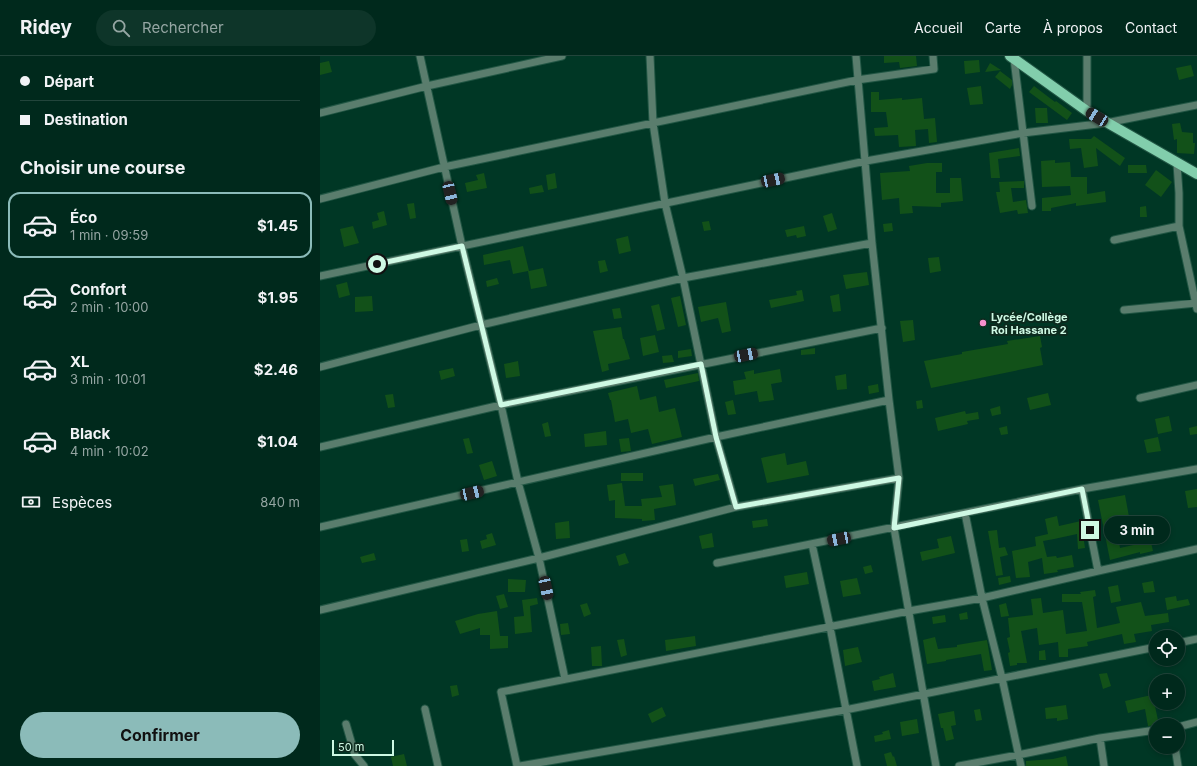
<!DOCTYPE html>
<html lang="fr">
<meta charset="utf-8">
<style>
body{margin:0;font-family:Inter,sans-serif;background:#0e3529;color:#f1f3f6;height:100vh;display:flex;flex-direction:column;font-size:15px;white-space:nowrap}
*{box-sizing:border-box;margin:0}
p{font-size:13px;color:#95a6a3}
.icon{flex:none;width:22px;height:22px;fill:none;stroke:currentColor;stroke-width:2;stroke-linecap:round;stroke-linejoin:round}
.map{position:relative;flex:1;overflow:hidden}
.details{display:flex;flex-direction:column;background:#00291c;width:320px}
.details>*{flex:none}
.guide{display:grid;align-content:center;height:88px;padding:0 20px;background:#00291c}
.buttons{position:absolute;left:829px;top:574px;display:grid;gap:8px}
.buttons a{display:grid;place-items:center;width:36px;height:36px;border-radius:50%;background:#00291c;box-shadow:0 2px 6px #0003,0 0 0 1px #22453b;font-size:20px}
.scale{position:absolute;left:12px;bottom:10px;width:62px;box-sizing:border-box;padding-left:4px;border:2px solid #cef9e4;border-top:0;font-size:11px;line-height:14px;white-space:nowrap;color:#cef9e4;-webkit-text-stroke:3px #0c2a1e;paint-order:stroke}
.end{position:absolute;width:18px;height:18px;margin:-9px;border:5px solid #cef9e4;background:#111;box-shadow:0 0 0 2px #111}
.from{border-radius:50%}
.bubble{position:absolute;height:28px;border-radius:14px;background:#00291c;box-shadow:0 2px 6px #0003,0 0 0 1px #22453b;font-size:13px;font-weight:700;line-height:28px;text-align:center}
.car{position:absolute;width:12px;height:24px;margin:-12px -6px;border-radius:5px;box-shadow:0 0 3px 1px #0007;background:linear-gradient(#222 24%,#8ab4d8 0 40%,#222 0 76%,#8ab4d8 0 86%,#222 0)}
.guide b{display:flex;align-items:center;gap:14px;height:38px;font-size:15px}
.guide b+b{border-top:1px solid #22453b}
.guide i{width:10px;height:10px;background:#f1f3f6}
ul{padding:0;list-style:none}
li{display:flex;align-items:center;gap:12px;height:66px;margin:0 8px 6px;padding:0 12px;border:2px solid transparent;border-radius:12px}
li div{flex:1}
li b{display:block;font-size:15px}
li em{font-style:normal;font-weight:700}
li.on{border-color:#8bbbb9}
li>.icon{width:36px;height:36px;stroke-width:1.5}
h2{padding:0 20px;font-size:18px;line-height:48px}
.pay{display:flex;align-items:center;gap:10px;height:44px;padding:0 20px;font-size:15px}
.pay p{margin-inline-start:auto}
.cta{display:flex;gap:8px;margin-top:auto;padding:8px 20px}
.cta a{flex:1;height:46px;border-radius:24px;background:#8bbbb9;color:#111;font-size:16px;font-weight:700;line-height:46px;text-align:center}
header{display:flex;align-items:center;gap:24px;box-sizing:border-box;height:56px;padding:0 20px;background:#00291c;border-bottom:1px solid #22453b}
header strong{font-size:19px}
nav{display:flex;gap:22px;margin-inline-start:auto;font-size:14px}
.search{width:280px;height:36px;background:#0e3529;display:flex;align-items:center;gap:10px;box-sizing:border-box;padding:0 14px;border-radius:22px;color:#95a6a3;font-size:15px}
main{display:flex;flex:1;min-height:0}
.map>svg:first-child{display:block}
.building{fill:#125119}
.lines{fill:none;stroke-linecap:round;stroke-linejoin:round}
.street-casing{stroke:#215644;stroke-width:9}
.primary-casing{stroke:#215644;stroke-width:12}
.street{stroke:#5a7d6d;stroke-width:7}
.primary{stroke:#82ceac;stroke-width:10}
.route{stroke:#cef9e4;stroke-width:5}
.poi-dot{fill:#f790cd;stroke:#0c2a1e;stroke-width:1.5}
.labels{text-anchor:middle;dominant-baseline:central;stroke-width:4;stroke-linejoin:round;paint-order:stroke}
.poi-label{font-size:11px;font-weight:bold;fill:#cef9e4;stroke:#0c2a1e;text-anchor:start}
</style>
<header>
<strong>Ridey</strong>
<div class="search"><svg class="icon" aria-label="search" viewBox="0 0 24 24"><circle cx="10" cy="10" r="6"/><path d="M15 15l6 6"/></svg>Rechercher</div>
<nav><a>Accueil</a><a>Carte</a><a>À propos</a><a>Contact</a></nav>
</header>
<main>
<section class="details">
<div class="guide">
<b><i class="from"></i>Départ</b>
<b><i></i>Destination</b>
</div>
<h2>Choisir une course</h2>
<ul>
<li class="on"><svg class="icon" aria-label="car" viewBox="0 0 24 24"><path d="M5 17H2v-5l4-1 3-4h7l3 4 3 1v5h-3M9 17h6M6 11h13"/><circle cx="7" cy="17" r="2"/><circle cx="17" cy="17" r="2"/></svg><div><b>Éco</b><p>1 min · 09:59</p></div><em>$1.45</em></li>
<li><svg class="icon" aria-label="car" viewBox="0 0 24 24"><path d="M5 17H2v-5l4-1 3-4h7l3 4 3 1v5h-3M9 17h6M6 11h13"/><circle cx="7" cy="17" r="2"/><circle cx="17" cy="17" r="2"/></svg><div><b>Confort</b><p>2 min · 10:00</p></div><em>$1.95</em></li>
<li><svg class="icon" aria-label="car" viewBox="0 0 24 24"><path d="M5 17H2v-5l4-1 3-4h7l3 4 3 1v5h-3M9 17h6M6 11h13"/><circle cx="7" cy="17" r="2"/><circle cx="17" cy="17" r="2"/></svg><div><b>XL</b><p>3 min · 10:01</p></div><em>$2.46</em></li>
<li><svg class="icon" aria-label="car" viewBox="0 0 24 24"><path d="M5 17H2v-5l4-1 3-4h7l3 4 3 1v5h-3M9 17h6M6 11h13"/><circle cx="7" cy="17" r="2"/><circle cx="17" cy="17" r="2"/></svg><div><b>Black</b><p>4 min · 10:02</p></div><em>$1.04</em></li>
</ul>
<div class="pay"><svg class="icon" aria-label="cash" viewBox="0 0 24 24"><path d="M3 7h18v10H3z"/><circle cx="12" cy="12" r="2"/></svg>Espèces<p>840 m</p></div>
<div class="cta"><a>Confirmer</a></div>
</section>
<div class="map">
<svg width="877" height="710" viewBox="0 0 877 710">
<rect width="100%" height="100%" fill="#003725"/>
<!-- building -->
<path class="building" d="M564 0H596L597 10 580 12 579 6 564 7Z
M659 4 660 16 645 18 644 5Z
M9 5 12 16 0 19V7Z
M670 7 681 14 665 16Z
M871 9 874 20 859 24 856 12Z
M680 15 692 24V29L690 33 675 21Z
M661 30 663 48 650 49 647 32Z
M714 30 735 46 736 45 752 57 747 64 709 36Z
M551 36H559V44L582 42V44L602 42 604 63 615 62 617 86 609 87 608 73 595 74 596 90 579 91 578 79 555 80 554 72 568 71 566 56H551Z
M715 52H727L728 67H716Z
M860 67 862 76 873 77V87H875L874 98 857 97V83L854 84 852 68Z
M774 80 805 102 800 110 776 92 778 110 764 112 761 92 750 93 749 83H771Z
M699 92 700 100 678 103 680 122H671L669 97Z
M735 104V107L750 106 751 121H767V138L785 135 786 146 756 150V147L731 152V155H722V142L751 139 750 130 722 131 721 105Z
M607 107H622V116H616V137H630V122H641L643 145 621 147V151L592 150 593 157 580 158 579 142 562 144 560 117 590 115 589 110Z
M808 109H826L827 117H808Z
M836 114 852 126 841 141 825 129Z
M164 117 167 132 147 136 145 127 158 124 156 119Z
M235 117 237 132 228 134 226 119Z
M704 125V132H691L693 146 706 144 708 157 698 158 697 154 680 157 676 136H680L679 126Z
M222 129 224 136 210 138 209 132Z
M94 147 96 162 90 163 87 148Z
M826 150 827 161H820V151Z
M64 155 67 169 53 173 52 166 59 164 57 157Z
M512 157 517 173 508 176 503 160Z
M389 165 391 174 384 175 382 166Z
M572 167 573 175 564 176 563 168Z
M33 170 39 187 24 191 20 173Z
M484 170 486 180 477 182 476 179 467 181 465 174Z
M308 180 311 195 299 198 296 183Z
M203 190 209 215 223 212 227 230 211 233 208 215 193 218 190 204 164 209 163 199Z
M619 201 621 215 610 217 608 202Z
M285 204 288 215 280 217 278 205Z
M547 216 549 229 526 233 523 219Z
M177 222 179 228 167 231 166 225Z
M27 226 30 239 19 242 16 229Z
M482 234 484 245 451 252 449 244 477 239 476 235Z
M519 238 521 255 513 256 510 240Z
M52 240 53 255 35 256V241Z
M360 240 366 269 358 271 351 242Z
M406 246 411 275 402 277 398 262 381 266 378 251Z
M339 248 345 273 337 275 331 250Z
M300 252 302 262 294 263 292 253Z
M593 264 595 284 583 286 580 265Z
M301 271 303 283H304L310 303 288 308 289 314 282 316 273 275Z
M335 279 339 296 323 300 320 282Z
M720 280 722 291 720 292 723 309 611 332 604 305 642 298V296L688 288 687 285Z
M495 292V298L481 299V294Z
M371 293 372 300 358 302V295Z
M352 299 354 306 343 307 342 300Z
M198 305 200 320 186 322 184 308Z
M133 312 135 320 121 324 119 315Z
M460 313 462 326 451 328 454 344 439 346 437 335 415 339 413 325 426 323 424 316 434 314V318Z
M378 317 379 325 346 332 344 324Z
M526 318 527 333 517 334 515 320Z
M558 328 559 336 549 338 548 330Z
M317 330 320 344 336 340 339 356 355 352 362 381 332 388 328 373 311 377 308 363 295 366 291 344H290L288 337Z
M728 337 731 349 710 354 707 342Z
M73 338 75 351 68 352 65 339Z
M413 344 416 358 408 359 405 346Z
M602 344 603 352 597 353 596 345Z
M680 350 681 358 672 360 670 353Z
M645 355 646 358 658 356 659 363 647 365 648 368 618 375 615 362Z
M849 360 852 375 838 378 835 363Z
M228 366 231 380 225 381 222 368Z
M687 370 688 378 681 379 679 372Z
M877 370V378L870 379 869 372Z
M286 375 287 389 265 391 264 378Z
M838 381 841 395 827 397 824 384Z
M149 382 153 397 147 398 143 383Z
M309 382 311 395 301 396 299 383Z
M465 397 467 409 486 405 489 419 447 427 441 402Z
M172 405 177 420 164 424 159 409Z
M301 417H323V425H301Z
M398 418 400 424 375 430 373 423Z
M302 427 305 450H322L321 443 342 441 339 430 353 428 356 449 334 453 335 464 322 465V463L295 462V444L289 445 287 429Z
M877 433V451L868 452 865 435Z
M805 439 810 466 796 469 800 492 818 488 814 466 826 464 833 495 820 498V496L790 504 778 444Z
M737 460 739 470 761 465 765 492 758 493 757 478 734 483 723 485 727 501 736 500 737 502 752 499 754 511 737 514 738 516 724 518 722 502 708 506 710 521 696 522 692 495 716 490 715 481 728 478 725 463Z
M447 463 448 470 433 472 432 465Z
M249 465 250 482 236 483 235 467Z
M677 474 679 492 685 491 688 499 680 501 683 519 676 520 668 475Z
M172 477 176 489 162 493 160 485 167 483 166 479Z
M392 477 394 491 382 493 379 480Z
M631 480 635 497 602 505 600 496 619 492 617 483Z
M147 483 149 495 142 496 140 484Z
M54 497 56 504 42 507 40 501Z
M305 497 309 507 299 510 296 500Z
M551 509 553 516 545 518 543 511Z
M487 516 489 528 466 532 464 520Z
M690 520 691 526 679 529 678 522Z
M537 522 541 538 523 541 520 525Z
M188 523 206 524 205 536H188Z
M833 525 835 536 824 537 822 527Z
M798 529 801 545 791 547 788 531Z
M775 534 776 540 773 541 777 572 800 567 796 551 821 546 825 560 848 557 849 566 831 569 832 575 814 578 816 586 804 588 802 578 767 586 768 590 748 593V601H739L738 586 719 589 717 572 701 575 707 607H697V609L690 610 688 597 690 596 687 582 690 581 688 562 713 559 711 543 721 542 723 557 743 554 746 578 767 575 762 546H742V538H761L760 536Z
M184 538 188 551 180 553 176 540Z
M856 540 857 545 868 543 870 549 847 554 845 542Z
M217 542 218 548 210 550 212 576 195 578 194 561 204 560 202 544Z
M267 547 271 558 264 561 260 549Z
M686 547 689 560 681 561 679 549Z
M177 555 180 580H188V592L170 593V579H160V572L140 578 135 565 158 558Z
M647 556 648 563 640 564 639 558Z
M625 559 626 566 613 568 612 561Z
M248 567 250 578 241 579 240 568Z
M375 580 376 590 346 595 345 584Z
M615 581 618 593 637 591V589L667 584 672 614 664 615 661 598 626 604V605L607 608 603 584Z
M304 583 307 599 301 601 297 584Z
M281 590 282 610H272L271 591Z
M538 591 542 606 525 610 523 594Z
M725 594 726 604H719V595Z
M573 617 576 631 554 635 552 625 560 623 559 621Z
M787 617 791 630 783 633 779 618Z
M137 629 139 639 132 641 130 630Z
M836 638V650H835L839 669 828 670 825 653 808 657 805 645Z
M746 649 748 663 737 665V662L726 663 725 652Z
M342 651 346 660 332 667 328 658Z
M660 653 662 664 656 665 654 654Z
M634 655 636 669 631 670 634 683 626 685 623 672H621L618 658Z
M597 663 599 677 582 680 580 666Z
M569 674 571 683 555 686 554 680 563 678 562 676Z
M571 696 573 701 574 700 577 710H567L564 698Z
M84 698 87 710H73L71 701Z
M746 700 748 710H706V705L733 703Z"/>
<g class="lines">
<defs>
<path id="street" d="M100 0 142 190 181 349 198 426 219 502 245 623
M330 0 333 67 345 147 363 222 396 381 416 451
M536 0 552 187 569 344 579 422 574 472 616 710
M767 0V55
M694 3 712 150
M0 57 107 30 242 0
M857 108 859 137V170L877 253
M0 143 124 111 537 24 614 13 613 0
M794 184 859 170
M0 220 546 105 703 77 786 67 877 49
M804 254 877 247
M0 311 161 269 363 222 552 187
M820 342 877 329
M0 391 181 349 562 272
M762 433 778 515
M645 457 662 542 682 622 701 710
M0 471 396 381 569 344
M492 488 510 571 537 710
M397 507 762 433 877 413
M0 554 219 502 416 451 579 422
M858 587 877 583
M105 653 118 710
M26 668 35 699 44 710
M858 671 877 666
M780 682 784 710
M855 691 858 710
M197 710 181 636 589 555 662 542 778 515 877 493
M200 710 525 654 836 591
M639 710 698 699 780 682 836 674"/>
<path id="primary" d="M690 0 767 55 877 118"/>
</defs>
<!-- street casing -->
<use href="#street" class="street-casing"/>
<!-- primary casing -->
<use href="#primary" class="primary-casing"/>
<!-- street -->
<use href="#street" class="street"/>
<!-- primary -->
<use href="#primary" class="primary"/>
</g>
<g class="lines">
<!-- route -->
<path class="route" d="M57 208 142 190 181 349 381 308 396 381 416 451 579 422 574 472 762 433 770 474"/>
</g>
<!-- markers -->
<circle class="poi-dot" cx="663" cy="267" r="4"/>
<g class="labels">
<!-- poi labels -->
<g class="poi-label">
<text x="671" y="261">Lycée/Collège<tspan x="671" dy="13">Roi Hassane 2</tspan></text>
</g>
</g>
</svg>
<div class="buttons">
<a><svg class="icon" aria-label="locate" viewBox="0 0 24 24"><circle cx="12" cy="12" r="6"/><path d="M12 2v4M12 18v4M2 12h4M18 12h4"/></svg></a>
<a>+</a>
<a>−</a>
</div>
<div class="scale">50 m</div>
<i class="end from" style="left:57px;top:208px"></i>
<i class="end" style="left:770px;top:474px"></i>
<div class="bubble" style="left:784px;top:460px;width:66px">3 min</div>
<i class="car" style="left:777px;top:61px;rotate:302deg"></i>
<i class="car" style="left:453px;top:124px;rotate:78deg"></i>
<i class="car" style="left:130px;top:137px;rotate:167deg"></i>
<i class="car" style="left:426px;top:299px;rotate:79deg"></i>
<i class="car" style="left:152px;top:437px;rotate:77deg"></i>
<i class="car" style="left:519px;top:483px;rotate:259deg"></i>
<i class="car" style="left:226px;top:532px;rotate:168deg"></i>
</div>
</main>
